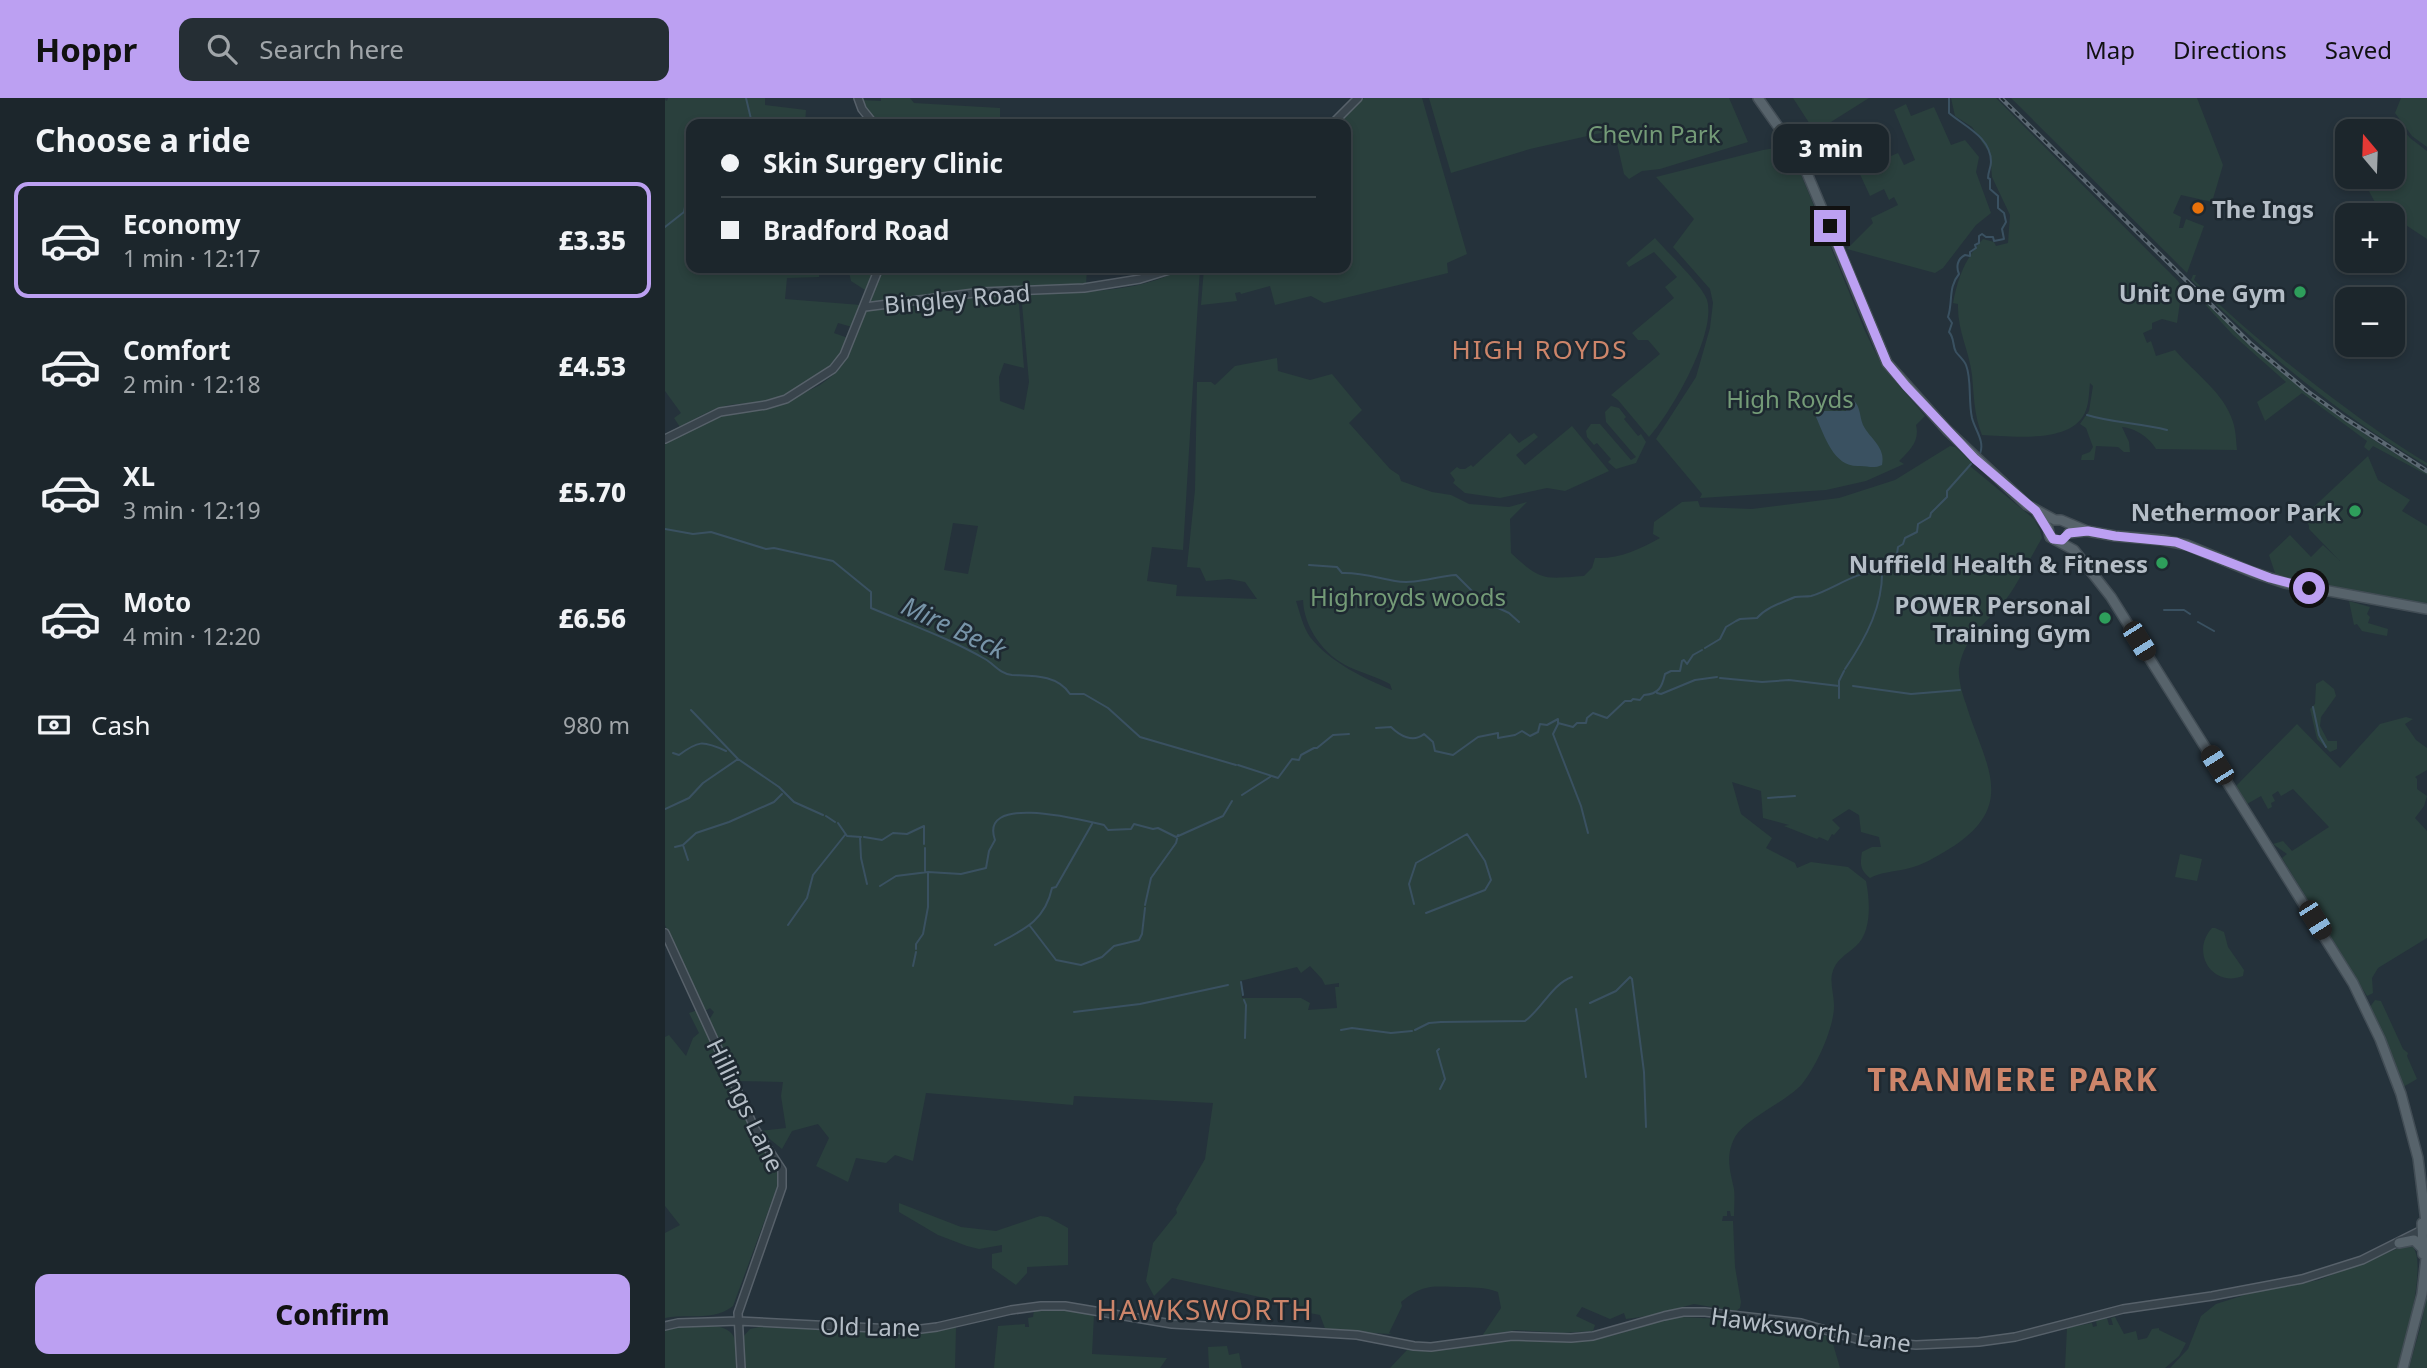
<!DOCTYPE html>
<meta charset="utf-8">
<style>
body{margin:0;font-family:"Noto Sans",sans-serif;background:#252e34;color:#f1f3f6;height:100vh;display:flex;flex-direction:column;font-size:26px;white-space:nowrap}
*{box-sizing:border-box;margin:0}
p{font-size:23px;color:#a0a5a9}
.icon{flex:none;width:38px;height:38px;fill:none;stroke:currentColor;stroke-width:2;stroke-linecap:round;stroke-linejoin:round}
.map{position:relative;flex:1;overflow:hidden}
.side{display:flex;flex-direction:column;background:#1c262c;width:665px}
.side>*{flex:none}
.banner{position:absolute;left:21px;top:21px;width:665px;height:154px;border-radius:14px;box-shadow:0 4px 10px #0003,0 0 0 2px #3a4348;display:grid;align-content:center;height:154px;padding:0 35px;background:#1c262c}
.needle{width:46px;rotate:341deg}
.controls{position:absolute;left:1670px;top:21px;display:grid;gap:14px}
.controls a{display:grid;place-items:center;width:70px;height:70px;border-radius:14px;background:#1c262c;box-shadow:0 4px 10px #0003,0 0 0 2px #3a4348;font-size:35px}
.end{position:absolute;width:32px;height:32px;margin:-16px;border:9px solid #bca0f2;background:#111;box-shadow:0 0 0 4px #111}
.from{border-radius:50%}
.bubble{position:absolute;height:49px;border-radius:14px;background:#1c262c;box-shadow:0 4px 10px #0003,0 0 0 2px #3a4348;font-size:23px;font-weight:800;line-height:49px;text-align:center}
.car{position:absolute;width:21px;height:42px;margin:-21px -10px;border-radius:9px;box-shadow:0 0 5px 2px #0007;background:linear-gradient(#222 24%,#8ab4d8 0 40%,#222 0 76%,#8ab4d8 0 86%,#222 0)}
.banner b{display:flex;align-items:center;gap:24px;height:66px;font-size:26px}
.banner b+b{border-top:2px solid #3a4348}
.banner i{width:18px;height:18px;background:#f1f3f6}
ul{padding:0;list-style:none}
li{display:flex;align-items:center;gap:21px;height:116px;margin:0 14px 10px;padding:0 21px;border:4px solid transparent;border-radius:14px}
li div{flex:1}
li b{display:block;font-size:26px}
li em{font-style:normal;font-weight:800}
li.current{border-color:#bca0f2}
li>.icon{width:63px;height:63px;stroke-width:1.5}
h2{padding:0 35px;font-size:32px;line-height:84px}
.pay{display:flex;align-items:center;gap:18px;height:77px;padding:0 35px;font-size:26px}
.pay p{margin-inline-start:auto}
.button{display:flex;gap:14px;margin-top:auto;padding:14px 35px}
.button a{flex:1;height:80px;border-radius:14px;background:#bca0f2;color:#111;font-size:28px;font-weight:800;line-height:80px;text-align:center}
header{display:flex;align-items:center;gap:42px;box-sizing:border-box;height:98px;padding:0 35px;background:#bca0f2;color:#111}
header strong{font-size:33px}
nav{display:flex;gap:38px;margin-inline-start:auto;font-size:24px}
.search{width:490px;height:63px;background:#252e34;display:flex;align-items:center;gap:18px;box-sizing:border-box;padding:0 24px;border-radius:14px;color:#a0a5a9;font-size:26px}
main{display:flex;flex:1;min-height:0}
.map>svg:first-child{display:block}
.green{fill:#2a403d;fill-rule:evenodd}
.water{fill:#3a5161}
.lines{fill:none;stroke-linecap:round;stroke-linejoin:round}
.stream{stroke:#3a5161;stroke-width:2}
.tertiary-casing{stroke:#57616a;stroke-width:10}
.primary-casing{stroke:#424d55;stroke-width:12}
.tertiary{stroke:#39444c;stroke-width:7}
.primary{stroke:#57636b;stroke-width:9}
.rail-casing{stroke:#5b6872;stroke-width:4.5}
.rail{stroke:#1e2931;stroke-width:2;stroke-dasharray:5;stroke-linecap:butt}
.route{stroke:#bca0f2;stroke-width:9}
.food-dot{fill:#e8710a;stroke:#1e2931;stroke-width:2.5}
.leisure-dot{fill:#2e9e5b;stroke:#1e2931;stroke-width:2.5}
.labels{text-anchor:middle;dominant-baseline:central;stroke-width:5;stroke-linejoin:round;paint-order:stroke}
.park-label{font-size:24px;fill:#749b77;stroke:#1e2931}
.poi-label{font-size:24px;font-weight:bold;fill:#b5bec7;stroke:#1e2931;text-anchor:end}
.street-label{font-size:24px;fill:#b5bec7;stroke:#1e2931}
.neighbourhood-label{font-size:26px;letter-spacing:2px;fill:#cd856a;stroke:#1e2931}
.water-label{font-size:26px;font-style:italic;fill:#7794a8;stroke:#1e2931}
.quarter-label{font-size:28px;letter-spacing:2px;fill:#cd856a;stroke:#1e2931}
.district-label{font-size:32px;font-weight:bold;letter-spacing:2px;fill:#cd856a;stroke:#1e2931}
</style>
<header>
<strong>Hoppr</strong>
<div class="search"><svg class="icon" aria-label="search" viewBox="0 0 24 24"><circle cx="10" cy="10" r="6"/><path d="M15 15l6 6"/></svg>Search here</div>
<nav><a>Map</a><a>Directions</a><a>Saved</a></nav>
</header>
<main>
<section class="side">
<h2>Choose a ride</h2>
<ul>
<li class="current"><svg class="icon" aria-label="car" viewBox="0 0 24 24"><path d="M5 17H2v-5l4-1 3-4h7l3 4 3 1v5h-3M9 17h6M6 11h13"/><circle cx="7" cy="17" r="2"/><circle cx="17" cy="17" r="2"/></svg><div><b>Economy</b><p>1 min · 12:17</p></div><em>£3.35</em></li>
<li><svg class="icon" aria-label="car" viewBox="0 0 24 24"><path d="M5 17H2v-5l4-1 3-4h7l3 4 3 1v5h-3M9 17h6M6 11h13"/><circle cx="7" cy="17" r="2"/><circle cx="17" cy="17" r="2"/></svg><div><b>Comfort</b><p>2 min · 12:18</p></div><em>£4.53</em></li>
<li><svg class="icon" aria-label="car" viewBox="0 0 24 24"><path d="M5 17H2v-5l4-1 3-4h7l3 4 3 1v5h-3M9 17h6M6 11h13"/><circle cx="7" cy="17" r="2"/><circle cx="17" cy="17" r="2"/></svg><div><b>XL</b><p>3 min · 12:19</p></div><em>£5.70</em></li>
<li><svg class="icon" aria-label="car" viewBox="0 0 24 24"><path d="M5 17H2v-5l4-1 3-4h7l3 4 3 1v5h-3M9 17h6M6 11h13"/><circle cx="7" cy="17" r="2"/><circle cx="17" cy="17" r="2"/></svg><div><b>Moto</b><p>4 min · 12:20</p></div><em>£6.56</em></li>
</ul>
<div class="pay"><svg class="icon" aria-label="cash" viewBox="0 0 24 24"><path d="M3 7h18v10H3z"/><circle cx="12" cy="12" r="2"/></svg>Cash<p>980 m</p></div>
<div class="button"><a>Confirm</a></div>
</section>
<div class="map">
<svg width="1762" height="1270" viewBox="0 0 1762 1270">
<rect width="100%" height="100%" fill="#25323b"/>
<!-- green -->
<path class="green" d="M3 0H100V7L141 12 140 26H26V170H211L200 192 186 183 184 174 154 173V179L122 180 120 201 196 207 187 229 173 225 169 235 183 240C169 276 130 297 93 304 82 306 71 305 60 308 45 312 29 321 15 329L9 320 16 315 0 293V2L2 3Z
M216 0H245L249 5 335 10V26H212L194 2 216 3Z
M699 0H757L802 156 782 165 783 175 659 205 646 198 610 207 605 188 576 196 575 194 570 195 572 203 536 207 539 170H681V26H673Z
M764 0H1064L1083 44 995 71 977 73 964 81 959 76 949 32 865 51 786 75Z
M1128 0H1204L1150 34Z
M1286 0H1331L1513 183 1517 190 1512 225 1497 221 1487 225V231L1478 235 1482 245 1486 243 1491 258 1510 252C1529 275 1559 294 1568 324 1571 333 1571 343 1572 352L1491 351C1485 340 1470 330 1457 329L1464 344 1465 354H1459L1453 349 1431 348 1429 362H1416L1417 357 1425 354 1428 349 1421 330 1415 326 1424 313 1428 288 1425 285C1424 294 1424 304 1421 312 1409 347 1345 338 1317 337 1309 317 1309 298 1307 277 1304 252 1292 232 1293 206L1288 205C1293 179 1300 161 1318 141L1329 144 1331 148 1343 145 1345 117 1327 79 1325 56 1307 29 1290 18Z
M1346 0H1532L1558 67 1547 104 1516 97 1508 115 1516 119 1514 130H1518L1521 121 1539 128 1522 175Z
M1736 0H1762V49L1747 38 1730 15Z
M1241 6 1246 18 1269 9 1286 47 1300 42 1314 59 1311 74 1326 115 1311 127 1278 170 1270 175 1182 151 1208 125 1206 120 1233 107 1229 99 1224 102 1219 91 1205 98 1193 72 1233 55 1239 67 1250 62 1229 12Z
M1728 19 1745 40 1762 53V141L1712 108 1698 82V79H1727V33H1718L1716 27Z
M1122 48 1131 64 1200 233 1216 266 1260 318 1251 327C1255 343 1245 352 1234 363L1239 366 1201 383 1161 392 1035 400 1037 396 991 341 1031 279 1045 230 1048 205 1045 191 1008 149 1029 121 991 79 1098 52Z
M990 140C1001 153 1038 188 1042 202 1052 235 1006 315 984 339L953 302 946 297 995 256 983 242H973L967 235 1009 200 1000 189 1012 179 989 154 964 169 961 165Z
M216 170H416L422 171 421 187 328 192 202 204Z
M518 170H535L518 452 487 449 482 483 512 487 511 498 592 501 580 484 564 481 541 483 535 470 522 469 530 392 532 284H546L550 287 570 268 612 260 613 273 645 282 667 276 697 312 684 325 725 371 734 377 736 383 767 394 786 397 804 406 844 409 862 404 845 421 846 455C876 483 878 481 919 478L927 470 930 460C955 461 973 452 995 440L988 436 989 424 1017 404 1033 403 1035 409 1087 411 1174 400 1230 382 1285 348 1290 349 1307 363 1305 368 1369 421 1375 432 1377 440C1365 460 1355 482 1342 500 1323 525 1300 536 1294 570 1293 581 1297 595 1301 606 1319 666 1355 707 1284 751 1271 759 1256 768 1241 771 1228 774 1216 774 1205 780 1195 772 1195 767 1197 754L1207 749H1216L1214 739 1196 734 1194 717 1184 711 1167 722 1175 730 1169 737 1167 736 1163 743 1154 739 1152 741 1119 728 1124 727 1098 720 1096 693 1067 684 1076 716 1107 740 1101 750 1130 765 1132 770 1146 764 1183 769 1201 783C1205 803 1207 834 1191 848 1181 857 1170 862 1167 876 1165 886 1169 897 1169 908 1169 930 1151 969 1137 986 1121 1004 1081 1020 1070 1039 1060 1058 1065 1072 1069 1091 1070 1100 1069 1109 1069 1118H1066L1065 1113H1062V1118H1058L1057 1123H1068L1070 1169 1076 1204 1075 1210 1071 1213 1029 1206 983 1218 961 1221 959 1215 945 1221 917 1209 911 1218 930 1227 928 1233 897 1235 851 1232 817 1238 836 1210 833 1194C820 1189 812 1190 799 1189 770 1189 760 1184 736 1204L737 1208 724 1235 727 1236 661 1233 655 1217 634 1213 632 1209 622 1206 620 1209 595 1199 507 1180 489 1198 481 1183 488 1145 512 1115 511 1111 540 1061 548 1005 409 998 408 1007 261 995 248 1063 230 1057 221 1065 191 1060 183 1084 151 1068 164 1040 153 1026 127 1033 117 1051 95 1033 121 1030 116 998 118 984 71 983 44 922 49 914 45 910 40 913 0 827V345L55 318 95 312 135 297 155 287 167 278 181 262 201 212 327 196 350 195 354 207 359 270 339 265 334 279 335 303 359 312 364 284 357 206 360 196C411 193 472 197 518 170ZM288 425 313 428 303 476 279 472ZM638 502C639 530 659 557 684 569 698 575 712 579 725 586L727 592C698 580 665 564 645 539 638 529 635 515 631 503ZM645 868 657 881 660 887 674 885V889H670L672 910 643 912 645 905 636 900H577L575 883 632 869 636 875Z
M1528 177H1531L1529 182C1575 228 1626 269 1677 307 1705 328 1732 347 1762 365V368C1674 317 1598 254 1526 182Z
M1524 189 1609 267 1608 269H1611C1656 308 1708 343 1762 375V377L1708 348 1704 353 1699 349 1702 343 1637 295 1600 323 1592 304 1621 284 1568 237Z
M946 308 954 310 961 319 959 321 973 338 976 336 981 344 971 365 951 371 943 364 946 361 932 345 929 347 922 339 921 333 926 326H935L966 362 971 359 941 324 940 314Z
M907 328 944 373 900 393 882 390 835 400 800 395 788 385 790 382 785 375 792 369 795 371H800L806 367 808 369 845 335 854 345 869 335 873 339 851 357 860 367Z
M1703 358 1713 382 1745 402 1737 413 1762 428V506L1611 478 1604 457 1625 437 1646 459 1658 447 1675 463 1644 431V427L1637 420Z
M1684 503 1705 509 1702 516 1705 519 1703 525 1723 531 1722 538 1697 533 1692 526 1689 527Z
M1658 582 1669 591 1671 598 1656 619 1655 628 1663 643H1672V651L1665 654 1652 641 1645 611 1650 606 1651 586Z
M1741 619 1748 621 1740 626 1751 642 1762 650V672L1750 679 1752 681V691L1762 698 1759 708 1750 720 1762 733V840L1713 870 1707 880 1708 895 1702 898 1617 760 1622 756 1608 746 1618 743 1627 753 1664 729 1628 691 1616 698 1613 693 1607 697 1610 703 1606 705 1607 709 1603 711 1596 698 1582 706 1571 688 1632 626 1675 670 1715 626Z
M1515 756 1537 761 1532 783 1510 779Z
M1550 830 1559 834 1563 849 1579 872 1578 878C1547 890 1525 854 1547 830Z
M1710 902 1716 903 1738 951 1743 955 1742 958 1752 981 1738 989 1705 909Z
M33 912 89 1036 85 1040 99 1049 116 1078 68 1208C48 1224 24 1215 0 1220V1135L15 1127 0 1108V939L4 937 21 958 28 940 34 935 24 915Z
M234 1105 296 1129 331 1133 375 1118 383 1119 403 1130V1167L362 1169V1175L351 1187 327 1170V1156L337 1154V1147L314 1151 302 1148 273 1137 234 1114Z
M1739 1148 1748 1149C1762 1167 1740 1247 1733 1270H1505L1523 1251 1536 1218 1551 1206 1589 1194 1654 1182Z
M1762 1196V1270H1744L1756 1227Z
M369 1212H402L429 1217 427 1256 502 1260 495 1270H329L333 1228 360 1226V1229H364L363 1220 368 1219Z
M1015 1219 1099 1223 1166 1239 1175 1270H725L742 1252C782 1254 821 1242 861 1242 887 1241 911 1245 937 1240 964 1235 988 1222 1015 1219Z
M1450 1219 1459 1236 1471 1233 1473 1242 1482 1240 1487 1231 1494 1230V1232L1521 1245 1514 1258 1500 1270H1400L1402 1230 1427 1225 1428 1229 1432 1228 1431 1223 1442 1220 1444 1227H1448L1446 1220Z
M5 1228C20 1227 58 1223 67 1236 73 1244 70 1260 71 1270H0V1231Z
M94 1229 242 1235 291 1229 290 1270H80L78 1239 85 1231Z
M562 1248 564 1257 574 1255 577 1270H544L543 1249Z"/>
<!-- water -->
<path class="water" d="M1187 301C1196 308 1194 317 1198 327 1205 341 1221 349 1217 367 1208 371 1204 368 1195 368 1169 370 1160 339 1151 319L1154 313H1181V304Z"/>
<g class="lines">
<!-- stream -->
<path class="stream" d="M81 0 86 21 82 26
M1284 0V15C1299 28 1326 39 1326 64 1326 69 1323 74 1323 80L1325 81V91L1333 98V110L1339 115 1341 124 1337 131 1339 141 1329 143 1328 139H1321L1317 136 1314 138V145L1310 147 1311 150 1305 154V158L1300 157C1292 161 1291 169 1294 176 1283 189 1288 204 1283 219L1287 225 1284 234C1290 241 1287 247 1291 254 1294 258 1299 262 1301 267 1307 282 1303 302 1307 320 1310 332 1320 343 1315 356
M0 129 19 114 22 99 26 96
M1422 317C1448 325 1475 325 1502 332
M0 431 28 436 46 434 101 451 109 450 168 463 206 494V510C244 526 284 540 320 561 329 566 335 576 347 577 366 578 392 576 405 596H419L443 610 475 639 571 667
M644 467 672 469 677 475C694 474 713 480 730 483 750 487 772 478 791 477L816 502 844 515 854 524
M1499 512H1519L1525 516
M1533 524 1549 533
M1040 550 1055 541 1061 529 1071 523 1075 521 1092 520C1102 509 1116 505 1130 499 1135 498 1141 499 1146 498 1168 492 1192 472 1211 475L1224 458 1232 456 1233 449 1238 446 1240 440 1252 434 1253 426 1265 419 1266 415 1282 399V393L1306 366
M1180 571C1201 540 1219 507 1217 468
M1055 580 1097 584 1124 582 1174 588
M1188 588 1246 596 1295 592
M992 595 996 596 1030 582 1052 579
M1174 600V583L1179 573
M1648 609 1654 637 1661 649
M26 612 73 661 114 689 129 704 158 717
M893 626 888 636 916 708 923 735
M711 630 726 629C735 638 748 645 759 636L768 644 770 653 788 657 813 639 833 635V640L850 637 857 633 865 638 873 634 875 626 882 627 893 621V625L908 629 912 625H921L922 620 928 615 942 620 960 603H966L968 601 975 602 979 597C994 596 997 589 1000 576L1006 573H1015L1017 563 1019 562 1022 566 1028 557 1037 552
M8 655 14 657C33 643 37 642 61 653
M573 667 613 680 627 661 634 662 636 657 649 650H652L668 637 684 636
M577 697 605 679
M1103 700 1130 698
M0 711 24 700 38 685 73 661
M161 718 170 724
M173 725 182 738 196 739
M195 739 196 760 202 786
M199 739 217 742 228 735 242 736 259 728V746
M18 747 23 762
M10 749 18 747 31 735 64 724 109 704 117 696
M260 750V773
M215 788 231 778 263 774 296 776 321 770 324 753 330 742C313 694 421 723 439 727L443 732 466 731 469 726 488 731 493 730 511 739 558 718 567 703
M749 806 744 786 751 765 802 736 820 763 826 782 820 792 761 815
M480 807 486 780 511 745 513 737
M123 827 142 800 148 777 180 737
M365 828 391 862 416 867 437 859 449 848 474 842 477 836 480 810
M330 847C358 832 380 823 387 790L391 789 427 726
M251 851V846L258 836 263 809V775
M248 868 251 854
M576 884 578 897
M579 902 581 907 580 940
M925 905 951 893 965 879 967 881 979 974 981 1029
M911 911 921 979
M409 914 475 906 563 887
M676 932 687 930 726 935 747 933
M750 932 764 925 776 924 860 923C877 911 887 886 907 879
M774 951 772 953 780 981 775 991"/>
<defs>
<path id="tertiary" d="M193 0 197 11 209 26
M667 26 693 0
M200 209 317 194 419 190 475 181 511 170
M0 341 55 314 101 307 121 301 168 271 179 257 214 170
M0 835 90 1031 117 1072V1089L73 1215 76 1270
M0 1228 13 1225 73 1223 248 1232 272 1229 346 1212 376 1208H400L507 1226 692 1237 749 1248 766 1249 847 1238 906 1240 928 1238 999 1218 1018 1214H1040L1136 1225 1191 1241 1214 1244 1251 1247 1314 1244 1350 1239 1458 1211 1547 1198 1637 1181 1697 1162 1757 1132"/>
<path id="primary" d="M1093 0 1136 61 1222 265 1282 332 1362 407 1390 422H1396L1422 433 1450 438 1497 442 1522 447 1587 474 1620 485 1762 511
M1372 414 1383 430 1385 439 1409 452 1446 499 1688 885 1715 941 1736 996 1753 1060 1762 1132
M1404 435 1421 433
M1757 1125 1758 1156
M1734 1145 1749 1142 1757 1150
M1738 1270 1757 1196 1762 1151"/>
</defs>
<!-- tertiary casing -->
<use href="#tertiary" class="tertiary-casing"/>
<!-- primary casing -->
<use href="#primary" class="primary-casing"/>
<!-- tertiary -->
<use href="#tertiary" class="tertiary"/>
<!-- primary -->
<use href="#primary" class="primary"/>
<defs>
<path id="rail" d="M1336 0 1586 246 1642 293 1681 321 1762 373"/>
</defs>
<!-- rail casing -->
<use href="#rail" class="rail-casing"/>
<!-- rail -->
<use href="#rail" class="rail"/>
</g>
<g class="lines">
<!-- route -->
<path class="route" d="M1165 128 1222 265 1241 288 1310 361 1371 413 1388 441 1397 442 1404 435 1423 433 1450 438 1511 444 1605 480 1644 490"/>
</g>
<!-- markers -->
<circle class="food-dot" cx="1533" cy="110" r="7"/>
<g class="leisure-dot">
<circle cx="1635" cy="194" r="7"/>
<circle cx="1690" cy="413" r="7"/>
<circle cx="1497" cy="465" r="7"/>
<circle cx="1440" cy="520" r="7"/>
</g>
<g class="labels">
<!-- park labels -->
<g class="park-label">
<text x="989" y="35">Chevin Park</text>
<text x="1125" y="300">High Royds</text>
<text x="743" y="498">Highroyds woods</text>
</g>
<!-- poi labels -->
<g class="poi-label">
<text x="1547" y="110" text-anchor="start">The Ings</text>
<text x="1621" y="194">Unit One Gym</text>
<text x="1676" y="413">Nethermoor Park</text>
<text x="1483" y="465">Nuffield Health &amp; Fitness</text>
<text x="1426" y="506">POWER Personal<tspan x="1426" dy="28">Training Gym</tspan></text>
</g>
<!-- street labels -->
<g class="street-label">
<text transform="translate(292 200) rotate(-5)">Bingley Road</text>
<text transform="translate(81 1007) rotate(64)">Hillings Lane</text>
<text transform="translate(205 1228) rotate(1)">Old Lane</text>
<text transform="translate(1146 1231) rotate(8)">Hawksworth Lane</text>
</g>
<!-- neighbourhood labels -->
<g class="neighbourhood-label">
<text x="875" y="251">HIGH ROYDS</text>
</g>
<!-- water labels -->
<g class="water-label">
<text transform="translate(289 529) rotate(25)">Mire Beck</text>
</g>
<!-- quarter labels -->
<g class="quarter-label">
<text x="540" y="1211">HAWKSWORTH</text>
</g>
<!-- district labels -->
<g class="district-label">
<text x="1348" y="980">TRANMERE PARK</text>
</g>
</g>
</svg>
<div class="controls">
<a><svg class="needle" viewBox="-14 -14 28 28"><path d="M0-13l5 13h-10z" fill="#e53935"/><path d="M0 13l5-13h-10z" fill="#a0a5a9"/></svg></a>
<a>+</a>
<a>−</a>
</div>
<i class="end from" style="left:1644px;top:490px"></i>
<i class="end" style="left:1165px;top:128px"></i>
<div class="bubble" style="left:1108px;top:26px;width:116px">3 min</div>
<i class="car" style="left:1474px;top:543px;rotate:148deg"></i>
<i class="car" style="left:1552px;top:667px;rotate:328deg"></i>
<i class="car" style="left:1650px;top:822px;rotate:148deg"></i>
<div class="banner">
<b><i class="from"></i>Skin Surgery Clinic</b>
<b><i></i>Bradford Road</b>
</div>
</div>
</main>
